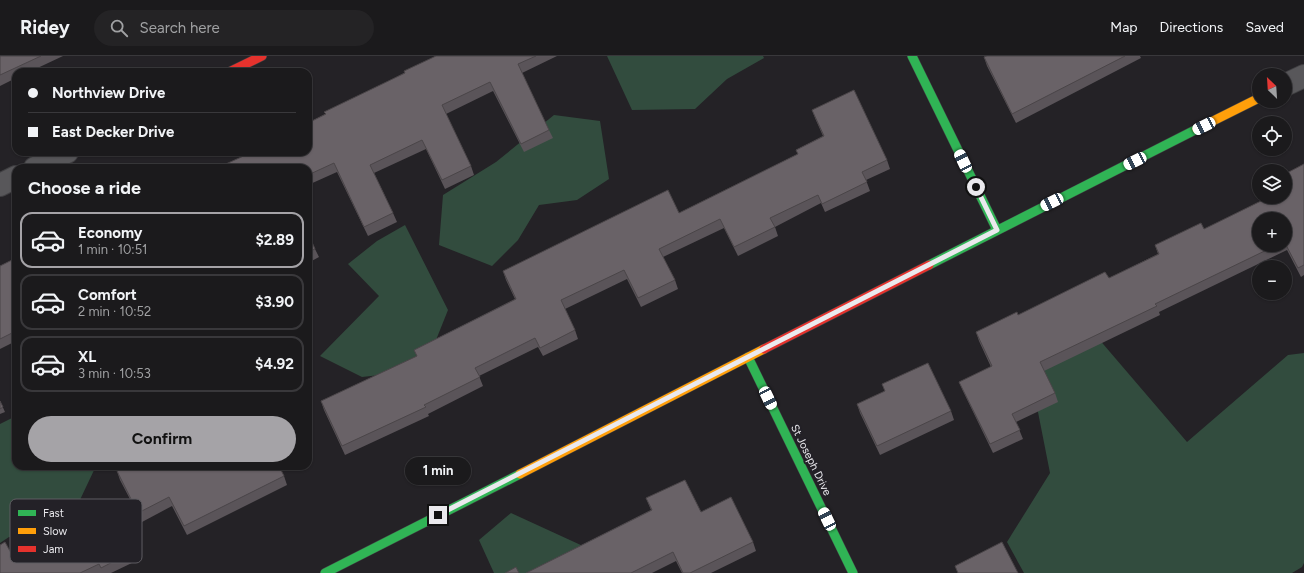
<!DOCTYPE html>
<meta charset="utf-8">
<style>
body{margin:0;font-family:Figtree,sans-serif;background:#242325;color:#f1f3f6;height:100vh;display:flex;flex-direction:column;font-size:15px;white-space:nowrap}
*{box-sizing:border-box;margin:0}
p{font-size:13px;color:#a0a1a3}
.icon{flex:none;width:22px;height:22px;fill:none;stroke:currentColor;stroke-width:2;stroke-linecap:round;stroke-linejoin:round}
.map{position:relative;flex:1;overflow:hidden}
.panel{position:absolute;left:12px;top:108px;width:300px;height:306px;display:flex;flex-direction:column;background:#1b1a1c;border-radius:12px;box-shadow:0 1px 3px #0004,0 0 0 1px #39383b}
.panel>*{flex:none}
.guide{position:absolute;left:12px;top:12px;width:300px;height:88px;border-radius:12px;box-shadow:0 1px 3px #0004,0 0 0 1px #39383b;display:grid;align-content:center;height:88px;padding:0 16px;background:#1b1a1c}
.needle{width:26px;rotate:335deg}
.fabs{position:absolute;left:1252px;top:12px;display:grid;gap:8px}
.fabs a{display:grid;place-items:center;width:40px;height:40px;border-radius:50%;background:#1b1a1c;box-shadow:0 1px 3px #0004,0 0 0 1px #39383b;font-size:20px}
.end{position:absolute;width:18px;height:18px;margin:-9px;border:5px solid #eae9ed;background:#111;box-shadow:0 0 0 2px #111}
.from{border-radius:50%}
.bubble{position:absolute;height:28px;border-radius:14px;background:#1b1a1c;box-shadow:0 1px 3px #0004,0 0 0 1px #39383b;font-size:13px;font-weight:700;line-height:28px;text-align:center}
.car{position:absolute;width:12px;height:24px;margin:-12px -6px;border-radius:5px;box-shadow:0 0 3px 1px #0007;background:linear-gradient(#fff 24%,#345 0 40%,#fff 0 76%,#345 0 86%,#fff 0)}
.guide b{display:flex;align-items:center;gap:14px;height:38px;font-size:15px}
.guide b+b{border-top:1px solid #39383b}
.guide i{width:10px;height:10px;background:#f1f3f6}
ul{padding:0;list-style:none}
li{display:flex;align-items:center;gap:12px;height:56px;margin:0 8px 6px;padding:0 8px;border:2px solid #39383b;border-radius:12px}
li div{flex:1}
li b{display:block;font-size:15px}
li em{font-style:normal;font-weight:700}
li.active{border-color:#a5a3a7}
li>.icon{width:36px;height:36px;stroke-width:1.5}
h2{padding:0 16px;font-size:18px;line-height:48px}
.cta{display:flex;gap:8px;margin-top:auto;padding:8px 16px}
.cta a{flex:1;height:46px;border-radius:24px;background:#a5a3a7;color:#111;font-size:16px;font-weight:700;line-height:46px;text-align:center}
header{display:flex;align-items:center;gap:24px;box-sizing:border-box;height:56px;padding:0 20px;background:#1b1a1c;border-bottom:1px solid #39383b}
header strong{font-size:19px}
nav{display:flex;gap:22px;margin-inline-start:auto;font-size:14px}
.search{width:280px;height:36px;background:#242325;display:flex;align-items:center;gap:10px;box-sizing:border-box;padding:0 14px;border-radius:22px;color:#a0a1a3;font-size:15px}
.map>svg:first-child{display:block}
.forest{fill:#324c3e}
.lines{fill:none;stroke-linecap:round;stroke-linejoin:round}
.street-casing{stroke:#414043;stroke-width:24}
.fast-casing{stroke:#414043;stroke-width:10}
.slow-casing{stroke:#414043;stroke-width:10}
.jam-casing{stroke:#414043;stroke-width:10}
.street{stroke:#58575a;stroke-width:22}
.fast{stroke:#30b455;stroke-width:9}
.slow{stroke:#ff9f0a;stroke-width:9}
.jam{stroke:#e5322d;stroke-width:9}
.wall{fill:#5a5459;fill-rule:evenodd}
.building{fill:#696267;stroke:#4a4548}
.route{stroke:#eae9ed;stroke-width:5}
.labels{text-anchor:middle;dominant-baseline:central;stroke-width:4;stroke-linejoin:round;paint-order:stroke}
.street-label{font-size:11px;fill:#eae9ed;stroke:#232127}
.key{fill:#232127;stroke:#5f5d62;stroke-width:1}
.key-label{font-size:11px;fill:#eae9ed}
</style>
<header>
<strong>Ridey</strong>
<div class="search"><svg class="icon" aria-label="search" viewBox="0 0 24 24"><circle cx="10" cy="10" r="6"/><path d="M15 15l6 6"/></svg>Search here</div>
<nav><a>Map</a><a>Directions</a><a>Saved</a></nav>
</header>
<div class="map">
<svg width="1304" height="517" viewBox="0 0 1304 517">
<rect width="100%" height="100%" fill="#242226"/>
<!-- forest -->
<path class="forest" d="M607 0H763L764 2 727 23 695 53 632 54Z
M554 59 600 65 609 123 577 144 539 149 518 184 492 210 439 189 443 139 496 106Z
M405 169 448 254 424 314 362 321 320 300 379 240 348 208 377 185Z
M1086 268 1187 386 1288 299 1304 297V507L1302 511 1292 517H1024L1007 486 1050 417 1024 285Z
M16 360V410H96L60 486 9 481 0 487V368Z
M511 457 596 496 607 517H494L479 484Z"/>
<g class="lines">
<defs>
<path id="street" d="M1285 29 1304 20
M35 112 67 96
M0 129 16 121"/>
<path id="fast" d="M912 0 997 174
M929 209 1197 73
M748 301 853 517
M325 517 520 418"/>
<path id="slow" d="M1197 73 1259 42
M520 418 764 293"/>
<path id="jam" d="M229 16 262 0
M764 293 929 209"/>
</defs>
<!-- street casing -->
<use href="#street" class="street-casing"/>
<!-- fast casing -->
<use href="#fast" class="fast-casing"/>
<!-- slow casing -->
<use href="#slow" class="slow-casing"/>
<!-- jam casing -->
<use href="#jam" class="jam-casing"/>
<!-- street -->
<use href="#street" class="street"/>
<!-- fast -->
<use href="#fast" class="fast"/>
<!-- slow -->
<use href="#slow" class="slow"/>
<!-- jam -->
<use href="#jam" class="jam"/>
</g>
<!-- wall -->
<path class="wall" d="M0 0H63L29 16H16V22L0 30Z
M436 0H557L522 17 549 74 553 82 524 96 493 35 446 58 471 110 474 119 445 133 426 93 374 117 393 157 397 166 368 180 337 116 308 129V112L248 98 404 17Z
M987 0H1140L1141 2 1016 67 987 10 984 1Z
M812 54 887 104 890 113 866 124 870 135 825 156 821 147 775 171 778 180 738 200 724 172 663 201 675 224 678 233 641 251 627 223 565 253 575 274 578 283 543 300 538 291 479 320 483 330 428 358 429 360 345 399 324 354 321 345 417 300 414 294 515 243 506 224 503 215 679 157 798 98 796 94 823 80 815 62Z
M1304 108V219L1301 221 1287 194 1159 256 1160 259 1044 315 1055 337 1058 346 1016 366 1023 383 993 397 963 335 959 326 991 311 979 285 976 276 1109 222 1158 198 1155 189 1204 173 1285 141V118ZM1285 163V189H1259Z
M308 177 315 193 319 201 308 207Z
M16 202V285L0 293V210Z
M882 328 951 355 954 364 880 399 860 357 857 348 885 335Z
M0 345 5 356 0 358Z
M117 415 284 420 287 429 187 479 172 450 142 466 120 424Z
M646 442 701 456 753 486 756 495 711 517H682L676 505 652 517H526L651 454Z
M132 496 136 505 111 517H0L11 497Z"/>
<!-- building -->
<path class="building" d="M0 0H41L0 19Z
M436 0H536L518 8 549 74 521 88 490 26 442 49 471 110 442 124 422 84 370 109 393 157 364 171 334 107 308 119V112H217L248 98 247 96H308V67L326 58 324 56 405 17 404 15Z
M987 0H1125L1012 58 984 1Z
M854 34 887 104 862 116 867 126 822 148 818 139 770 162 775 171 734 191 720 163 659 193 675 224 638 242 624 214 561 244 575 274 540 292 535 282 475 312 480 321 424 349 426 351 342 390 321 345 417 300 414 294 516 243 503 215 668 134 679 157 798 98 796 94 824 80 812 54Z
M1304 108V209L1298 212 1285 187V163H1259V189H1277L1155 248 1157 250 1040 306 1055 337 1012 358 1020 374 990 388 959 326 992 310 976 276 1017 256 1018 259 1105 216 1109 222 1159 198 1155 189 1201 167 1204 173 1263 144 1262 143 1265 141H1285V131H1286L1285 129V118Z
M308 177 315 193 308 196Z
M16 202V275L0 283V210Z
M928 307 951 355 877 390 857 348 885 335 882 328Z
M0 345 3 351 0 353Z
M127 410H279L284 420 184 470 169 441 138 457 117 415Z
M685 424 701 456 731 441 753 486 690 517H683L673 496 631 517H526L652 454 646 442Z
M108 449 132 496 101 512 99 508 80 517H0V489L5 486 11 497Z
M1002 486 1018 517H958L955 510Z
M516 511 519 517H505Z"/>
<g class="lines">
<!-- route -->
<path class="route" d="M438 459 997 174 976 131"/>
</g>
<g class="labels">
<!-- street labels -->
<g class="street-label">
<text transform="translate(811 404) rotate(64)">St Joseph Drive</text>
</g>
</g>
<!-- legend -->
<rect x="10" y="443" width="132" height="64" rx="6" class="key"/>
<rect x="18" y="454" width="18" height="6" fill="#30b455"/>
<rect x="18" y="472" width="18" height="6" fill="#ff9f0a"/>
<rect x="18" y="490" width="18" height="6" fill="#e5322d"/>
<g class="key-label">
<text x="43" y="461">Fast</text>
<text x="43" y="479">Slow</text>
<text x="43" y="497">Jam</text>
</g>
</svg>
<div class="fabs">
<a><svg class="needle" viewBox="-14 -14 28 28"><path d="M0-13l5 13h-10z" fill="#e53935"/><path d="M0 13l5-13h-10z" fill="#a0a1a3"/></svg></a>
<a><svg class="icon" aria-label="locate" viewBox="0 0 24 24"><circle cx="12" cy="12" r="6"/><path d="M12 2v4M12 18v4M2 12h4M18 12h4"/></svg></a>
<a><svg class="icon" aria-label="layers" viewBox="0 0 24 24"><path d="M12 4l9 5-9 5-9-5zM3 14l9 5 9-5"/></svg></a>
<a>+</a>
<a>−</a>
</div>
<i class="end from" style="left:976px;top:131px"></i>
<i class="end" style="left:438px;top:459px"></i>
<div class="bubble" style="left:405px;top:401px;width:66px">1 min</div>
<i class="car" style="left:1204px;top:70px;rotate:243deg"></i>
<i class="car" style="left:963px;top:105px;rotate:334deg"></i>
<i class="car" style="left:1135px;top:105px;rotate:243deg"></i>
<i class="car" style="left:1052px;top:146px;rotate:243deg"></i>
<i class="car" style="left:768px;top:342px;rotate:154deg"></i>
<i class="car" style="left:827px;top:463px;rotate:334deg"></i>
<div class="guide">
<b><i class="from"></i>Northview Drive</b>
<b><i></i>East Decker Drive</b>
</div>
<section class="panel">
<h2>Choose a ride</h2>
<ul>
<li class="active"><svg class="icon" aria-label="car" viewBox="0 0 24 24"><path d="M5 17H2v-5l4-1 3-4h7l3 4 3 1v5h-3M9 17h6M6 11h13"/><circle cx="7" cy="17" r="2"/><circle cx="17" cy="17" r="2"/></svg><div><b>Economy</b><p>1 min · 10:51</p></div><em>$2.89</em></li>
<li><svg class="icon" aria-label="car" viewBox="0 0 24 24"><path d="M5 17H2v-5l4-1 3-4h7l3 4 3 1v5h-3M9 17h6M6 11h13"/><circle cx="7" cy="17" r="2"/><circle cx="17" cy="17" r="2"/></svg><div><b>Comfort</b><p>2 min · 10:52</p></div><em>$3.90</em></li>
<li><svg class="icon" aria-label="car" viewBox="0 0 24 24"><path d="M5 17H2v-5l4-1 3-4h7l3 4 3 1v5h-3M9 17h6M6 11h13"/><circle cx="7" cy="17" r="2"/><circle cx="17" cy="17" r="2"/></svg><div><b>XL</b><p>3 min · 10:53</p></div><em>$4.92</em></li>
</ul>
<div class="cta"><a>Confirm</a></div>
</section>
</div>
